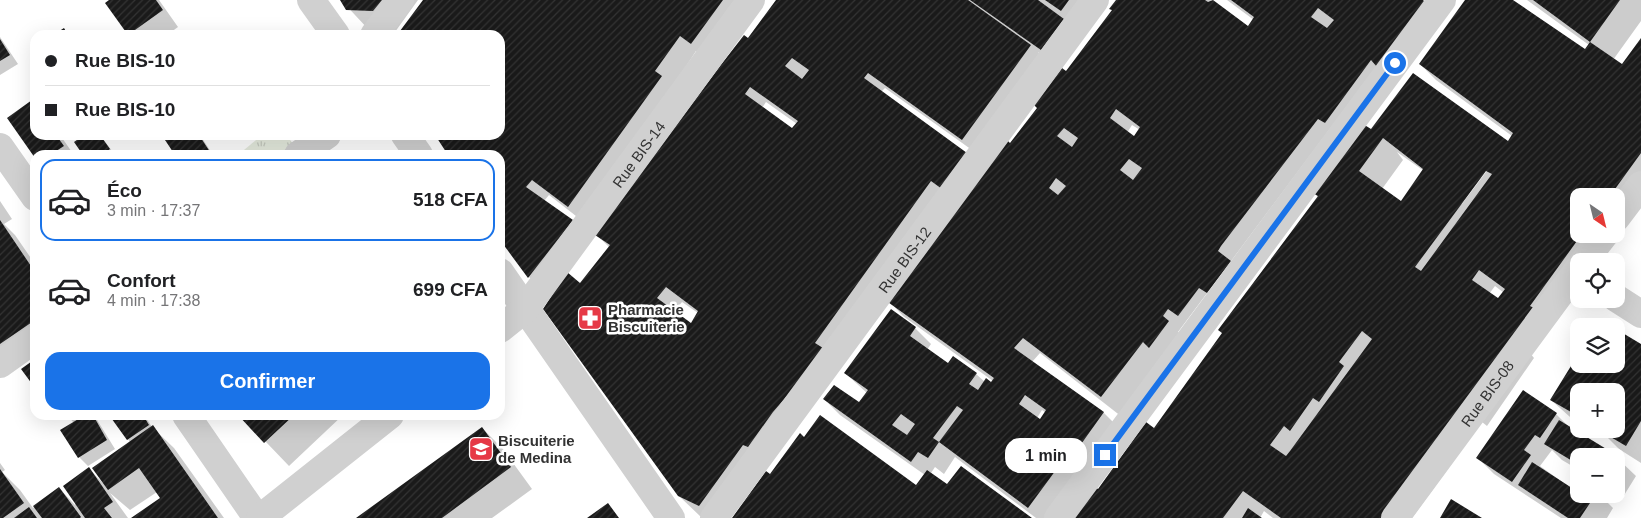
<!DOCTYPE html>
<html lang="fr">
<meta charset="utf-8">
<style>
body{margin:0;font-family:Helvetica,sans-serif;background:#f2f2f2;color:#202124;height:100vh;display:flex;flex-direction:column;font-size:19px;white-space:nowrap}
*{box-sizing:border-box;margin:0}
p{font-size:16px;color:#757577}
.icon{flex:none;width:28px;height:28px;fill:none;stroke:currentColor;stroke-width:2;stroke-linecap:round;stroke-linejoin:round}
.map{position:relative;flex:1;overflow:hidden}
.details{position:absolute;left:30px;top:150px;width:475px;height:270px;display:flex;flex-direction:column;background:#fff;border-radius:15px;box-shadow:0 5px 20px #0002}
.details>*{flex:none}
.hud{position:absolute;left:30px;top:30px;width:475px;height:110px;border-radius:15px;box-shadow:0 5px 20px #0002;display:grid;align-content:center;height:110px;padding:0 15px;background:#fff}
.needle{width:32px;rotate:145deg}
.controls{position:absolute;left:1570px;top:188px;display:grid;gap:10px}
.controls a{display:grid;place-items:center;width:55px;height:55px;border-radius:10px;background:#fff;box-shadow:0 5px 20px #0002;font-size:25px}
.end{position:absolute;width:22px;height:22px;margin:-11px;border:6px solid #1a73e8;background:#fff;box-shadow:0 0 0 2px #fff}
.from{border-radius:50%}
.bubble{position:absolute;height:35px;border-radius:15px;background:#fff;box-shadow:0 5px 20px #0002;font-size:16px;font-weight:700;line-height:35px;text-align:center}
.hud b{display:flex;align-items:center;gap:18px;height:48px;font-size:19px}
.hud b+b{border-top:1px solid #e0e0e0}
.hud i{width:12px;height:12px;background:#202124}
ul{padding:9px 0 0;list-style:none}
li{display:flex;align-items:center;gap:15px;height:82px;margin:0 10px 8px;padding:0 5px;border:2px solid transparent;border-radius:15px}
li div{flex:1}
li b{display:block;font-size:19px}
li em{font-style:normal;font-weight:700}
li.selected{border-color:#1a73e8}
li>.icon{width:45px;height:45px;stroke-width:1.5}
.button{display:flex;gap:10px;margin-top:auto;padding:10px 15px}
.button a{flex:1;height:58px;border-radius:15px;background:#1a73e8;color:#fff;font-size:20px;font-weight:700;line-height:58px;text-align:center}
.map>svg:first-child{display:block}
.park{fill:url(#park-tufts)}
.shadow{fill:#0003;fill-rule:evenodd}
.building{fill:url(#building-hatch);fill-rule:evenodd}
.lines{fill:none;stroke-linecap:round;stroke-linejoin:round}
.street{stroke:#d0d0d0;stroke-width:28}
.route{stroke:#1a73e8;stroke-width:6}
.labels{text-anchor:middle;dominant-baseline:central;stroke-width:5;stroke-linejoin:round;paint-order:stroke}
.street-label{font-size:15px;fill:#333;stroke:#fff}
.poi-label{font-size:15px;font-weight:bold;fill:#333;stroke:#fff;text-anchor:start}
</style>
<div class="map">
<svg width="1641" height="518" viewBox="0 0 1641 518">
<defs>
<pattern id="park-tufts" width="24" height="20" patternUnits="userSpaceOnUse" patternTransform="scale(1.25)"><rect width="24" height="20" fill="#e6ecdf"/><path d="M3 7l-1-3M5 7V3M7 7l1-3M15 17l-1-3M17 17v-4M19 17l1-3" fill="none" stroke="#c6cbc0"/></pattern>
<pattern id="building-hatch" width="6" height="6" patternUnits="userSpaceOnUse" patternTransform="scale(1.25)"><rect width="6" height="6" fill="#1a1a1a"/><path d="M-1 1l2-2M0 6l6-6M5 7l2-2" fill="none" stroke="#333"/></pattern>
</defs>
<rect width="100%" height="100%" fill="#fff"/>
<!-- park -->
<path class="park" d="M262 135H287L294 146 281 155H238Z"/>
<!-- shadow -->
<path class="shadow" d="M111 0H159L178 27 167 35H129L107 3Z
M341 0H418L395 32 369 30Z
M425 0H751L708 59 696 51 585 223 549 195 544 201 573 221 545 293 529 277 500 238V155H449L436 135H500V35H399Z
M777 0H1104L1082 32 1061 18 1058 66 1038 52 1046 62 979 155 885 88 881 92 948 197 701 517 679 496 581 284 609 247 597 235ZM766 102 797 124 792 130 762 108ZM682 302 698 313 691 325 674 312Z
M1117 0H1211L1248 28 1254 20 1227 0H1421L1424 3 1178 332 1185 338 1122 417 1040 353 1032 362 1103 412 1120 429 1057 518H1036L955 457 944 474 935 467 931 473 948 486 1030 518H734L805 438 916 486 925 475 840 415 824 399 859 404 867 393 845 373 915 328 931 344 927 350 948 365 976 374 985 382 991 384 993 381 903 316 887 299 1067 73 1113 11 1110 9ZM1132 125 1140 130 1134 138 1127 133ZM1042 410 1046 413 1041 420 1037 418Z
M1467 0H1511L1585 51 1589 45 1527 0H1641V21L1613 60 1628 70 1641 40V203L1530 353 1534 358 1487 426 1482 422 1412 518H1273L1264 511 1260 518H1073L1155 430 1319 198 1314 193 1371 131 1508 142 1512 136 1436 80 1420 64ZM1504 148 1462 204 1460 203ZM1397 152 1424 171 1401 202 1382 189 1403 160ZM1579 196H1616V234H1579ZM1495 286 1504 293 1498 300 1489 294Z
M0 37 18 64 0 75Z
M32 102 35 105V135H60L74 155 35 156 9 118Z
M87 135H100L115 155H85Z
M168 135H200L213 155H176Z
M0 201 12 219 4 224 15 235 35 264V355L0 353Z
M1641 345V463L1619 449 1599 429H1616V391H1579V425L1551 400 1579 364H1616Z
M1556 414 1569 427 1615 456H1579V470L1562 460 1552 450 1540 466 1579 494H1599L1613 508 1607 518H1561L1494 474 1478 458Z
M67 415H94L115 449 88 466 79 457 74 423Z
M110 415H144L152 427 174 448 224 518H133L162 498 157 492 130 510 110 493 128 518H0V463L5 470 2 472 20 490 33 508 59 488 75 505 89 469 103 483 130 442Z
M240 415H343L289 466Z
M482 428 503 449 532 489 492 518H358Z
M1586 429H1595L1593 433Z
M1616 457 1636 476 1623 497 1616 493Z"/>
<!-- building -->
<path class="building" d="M109 0H156L163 10 128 35 105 3Z
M340 0H382L373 11 346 10Z
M423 0H723L691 44 680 36 655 71 662 76 568 207 532 180 526 187 573 220 528 278 500 240V155H448L435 135H500V35H397Z
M776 0H968L1031 45 962 140 868 73 864 78 967 153 942 189 931 181 815 343 823 348 798 383 773 412 748 447 743 445 699 506 678 496 543 309 567 272 580 283 610 245 595 235 720 66 744 35 748 38ZM792 58 809 70 802 79 785 66ZM750 87 798 121 792 128 745 94ZM666 287 698 311 691 323 657 298Z
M970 0H1038L1064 19 1041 50Z
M1045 0H1069L1061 11Z
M1116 0H1205L1208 2 1213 0 1248 26 1254 17 1231 0H1423L1425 2 1377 67 1371 60 1325 123 1318 119 1221 246 1218 251 1231 261 1207 293 1199 288 1178 316 1168 309 1163 316 1169 321 1149 348 1143 342 1101 397 1023 338 1014 348 1104 412 1079 447 1075 444 1028 508 939 442 963 410 957 406 933 438 939 442 928 458 918 452 911 462 823 399 834 385 859 402 868 390 844 373 891 309 916 327 910 336 948 363 953 356 977 373 969 384 978 390 986 378 991 382 994 378 885 300 1007 140 1010 143 1037 108 1034 105 1062 68 1066 71 1112 10 1109 9ZM1318 8 1334 20 1327 28 1311 17ZM1116 109 1140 127 1134 136 1110 118ZM1064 128 1078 138 1072 147 1057 136ZM1129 159 1142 168 1133 180 1120 170ZM1056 178 1066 186 1058 195 1049 188ZM1025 395 1046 410 1040 419 1019 404ZM901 414 915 424 907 435 892 425Z
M1465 0H1513L1585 49 1590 42 1622 64 1641 38V153L1610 196H1579V234H1582L1530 306 1534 308 1384 518H1281L1243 491 1223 518H1071L1094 486 1098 489 1146 422 1154 428 1222 333 1218 330 1318 196 1313 193 1363 124 1371 129 1413 73 1508 141 1513 133 1419 64ZM1383 138 1423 169 1401 201 1359 171ZM1486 171 1492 174 1421 271 1415 267ZM1479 270 1505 289 1498 298 1472 280ZM1362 331 1372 339 1290 451 1286 456 1270 445 1284 426 1290 431 1313 398 1319 402 1344 366 1339 362Z
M1533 0H1620L1590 42Z
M64 28 68 35H53Z
M0 39 10 55 0 61Z
M32 100 35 104V135H56L64 146 50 155H35V158L7 118Z
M84 135H100L110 149 102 155H83L74 142Z
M165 135H199L212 155H175L163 137Z
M0 220 35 272V320L0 344Z
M1600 319 1612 326H1595Z
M1616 329 1641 344V421L1626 446 1597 429H1616V391H1579V401L1571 412 1550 400 1579 353V364H1616Z
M35 359V388L21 369Z
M1523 390 1557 413 1540 438 1535 435 1524 450 1531 455 1512 482 1476 458Z
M85 415H93L107 440 78 458 60 430Z
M109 415H143L149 425 127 440Z
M238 415H294L264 443Z
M820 415 916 485 927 470 947 484 961 466 1032 518H732L766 471 770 474 800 433 804 437Z
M1559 420 1621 458 1616 466V456H1579V465L1544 444Z
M153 425 218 518H131L160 498 139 468 108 490 92 468Z
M482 427 511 467 442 518H356Z
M1532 462 1575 490 1579 484V494H1596L1580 518H1568L1518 485Z
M89 467 113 502 104 508 112 518H85L63 486Z
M0 469 24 503 3 518H0Z
M59 487 81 517 80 518H42L33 506Z
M1451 499 1482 518H1440Z
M608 503 619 518H587Z
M29 507 37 518H14Z
M1248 508 1262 518H1242Z"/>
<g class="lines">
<!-- street -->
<g class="street">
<path d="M311 0 336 35"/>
<path d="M374 35 400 0"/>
<path d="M405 135 419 155"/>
<path d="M0 147 35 197"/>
<path d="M298 155 327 135"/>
<path d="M1616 218 1641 185"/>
<path d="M1584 261 1605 234"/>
<path d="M500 272 671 518"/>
<path d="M1616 298 1641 314"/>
<path id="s1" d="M500 329 525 309 751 0"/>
<path d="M0 364 35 339"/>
<path d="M186 415 257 518"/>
<path d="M260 518 390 415"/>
<path id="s2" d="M714 518 1095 0"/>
<path d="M1058 518 1442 0"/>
<path id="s3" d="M1395 518 1579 268"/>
</g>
</g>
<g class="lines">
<!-- route -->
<path class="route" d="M1105 455 1395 63"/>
</g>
<!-- icons -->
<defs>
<symbol id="pharmacy-square" viewBox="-11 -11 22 22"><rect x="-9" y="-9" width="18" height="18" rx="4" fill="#e63946" stroke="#fff"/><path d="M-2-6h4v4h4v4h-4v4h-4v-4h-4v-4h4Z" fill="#fff"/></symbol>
<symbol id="school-square" viewBox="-11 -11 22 22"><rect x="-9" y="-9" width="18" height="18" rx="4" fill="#e63946" stroke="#fff"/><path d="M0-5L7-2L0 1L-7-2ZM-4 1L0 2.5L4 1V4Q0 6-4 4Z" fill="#fff"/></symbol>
</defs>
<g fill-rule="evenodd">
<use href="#pharmacy-square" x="576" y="304" width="28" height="28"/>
<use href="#school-square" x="467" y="435" width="28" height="28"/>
</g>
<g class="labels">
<!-- street labels -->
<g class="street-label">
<text stroke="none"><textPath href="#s1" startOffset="224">Rue BIS-14</textPath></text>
<text stroke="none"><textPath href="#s2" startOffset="321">Rue BIS-12</textPath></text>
<text stroke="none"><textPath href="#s3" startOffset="155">Rue BIS-08</textPath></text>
</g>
<!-- poi labels -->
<g class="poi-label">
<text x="608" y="309">Pharmacie<tspan x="608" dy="17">Biscuiterie</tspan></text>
<text x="498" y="440">Biscuiterie<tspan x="498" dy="17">de Medina</tspan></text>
</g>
</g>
</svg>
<div class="controls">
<a><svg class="needle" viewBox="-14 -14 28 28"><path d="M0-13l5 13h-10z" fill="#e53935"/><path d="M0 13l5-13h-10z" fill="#757577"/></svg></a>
<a><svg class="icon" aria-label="locate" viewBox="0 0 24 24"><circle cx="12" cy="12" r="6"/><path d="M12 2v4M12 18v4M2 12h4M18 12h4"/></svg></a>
<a><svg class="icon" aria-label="layers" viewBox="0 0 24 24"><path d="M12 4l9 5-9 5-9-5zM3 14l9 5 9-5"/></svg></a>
<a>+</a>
<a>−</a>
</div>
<i class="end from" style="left:1395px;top:63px"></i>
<i class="end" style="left:1105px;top:455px"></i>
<div class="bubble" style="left:1005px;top:438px;width:82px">1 min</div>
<div class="hud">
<b><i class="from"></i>Rue BIS-10</b>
<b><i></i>Rue BIS-10</b>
</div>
<section class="details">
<ul>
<li class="selected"><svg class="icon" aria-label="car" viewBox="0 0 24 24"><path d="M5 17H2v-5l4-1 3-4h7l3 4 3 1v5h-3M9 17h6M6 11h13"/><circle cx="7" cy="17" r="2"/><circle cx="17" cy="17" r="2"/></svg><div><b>Éco</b><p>3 min · 17:37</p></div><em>518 CFA</em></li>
<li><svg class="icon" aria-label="car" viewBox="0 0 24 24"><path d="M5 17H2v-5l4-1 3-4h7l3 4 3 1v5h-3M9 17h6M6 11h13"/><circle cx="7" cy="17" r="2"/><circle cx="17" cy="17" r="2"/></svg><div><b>Confort</b><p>4 min · 17:38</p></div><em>699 CFA</em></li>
</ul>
<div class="button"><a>Confirmer</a></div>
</section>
</div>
